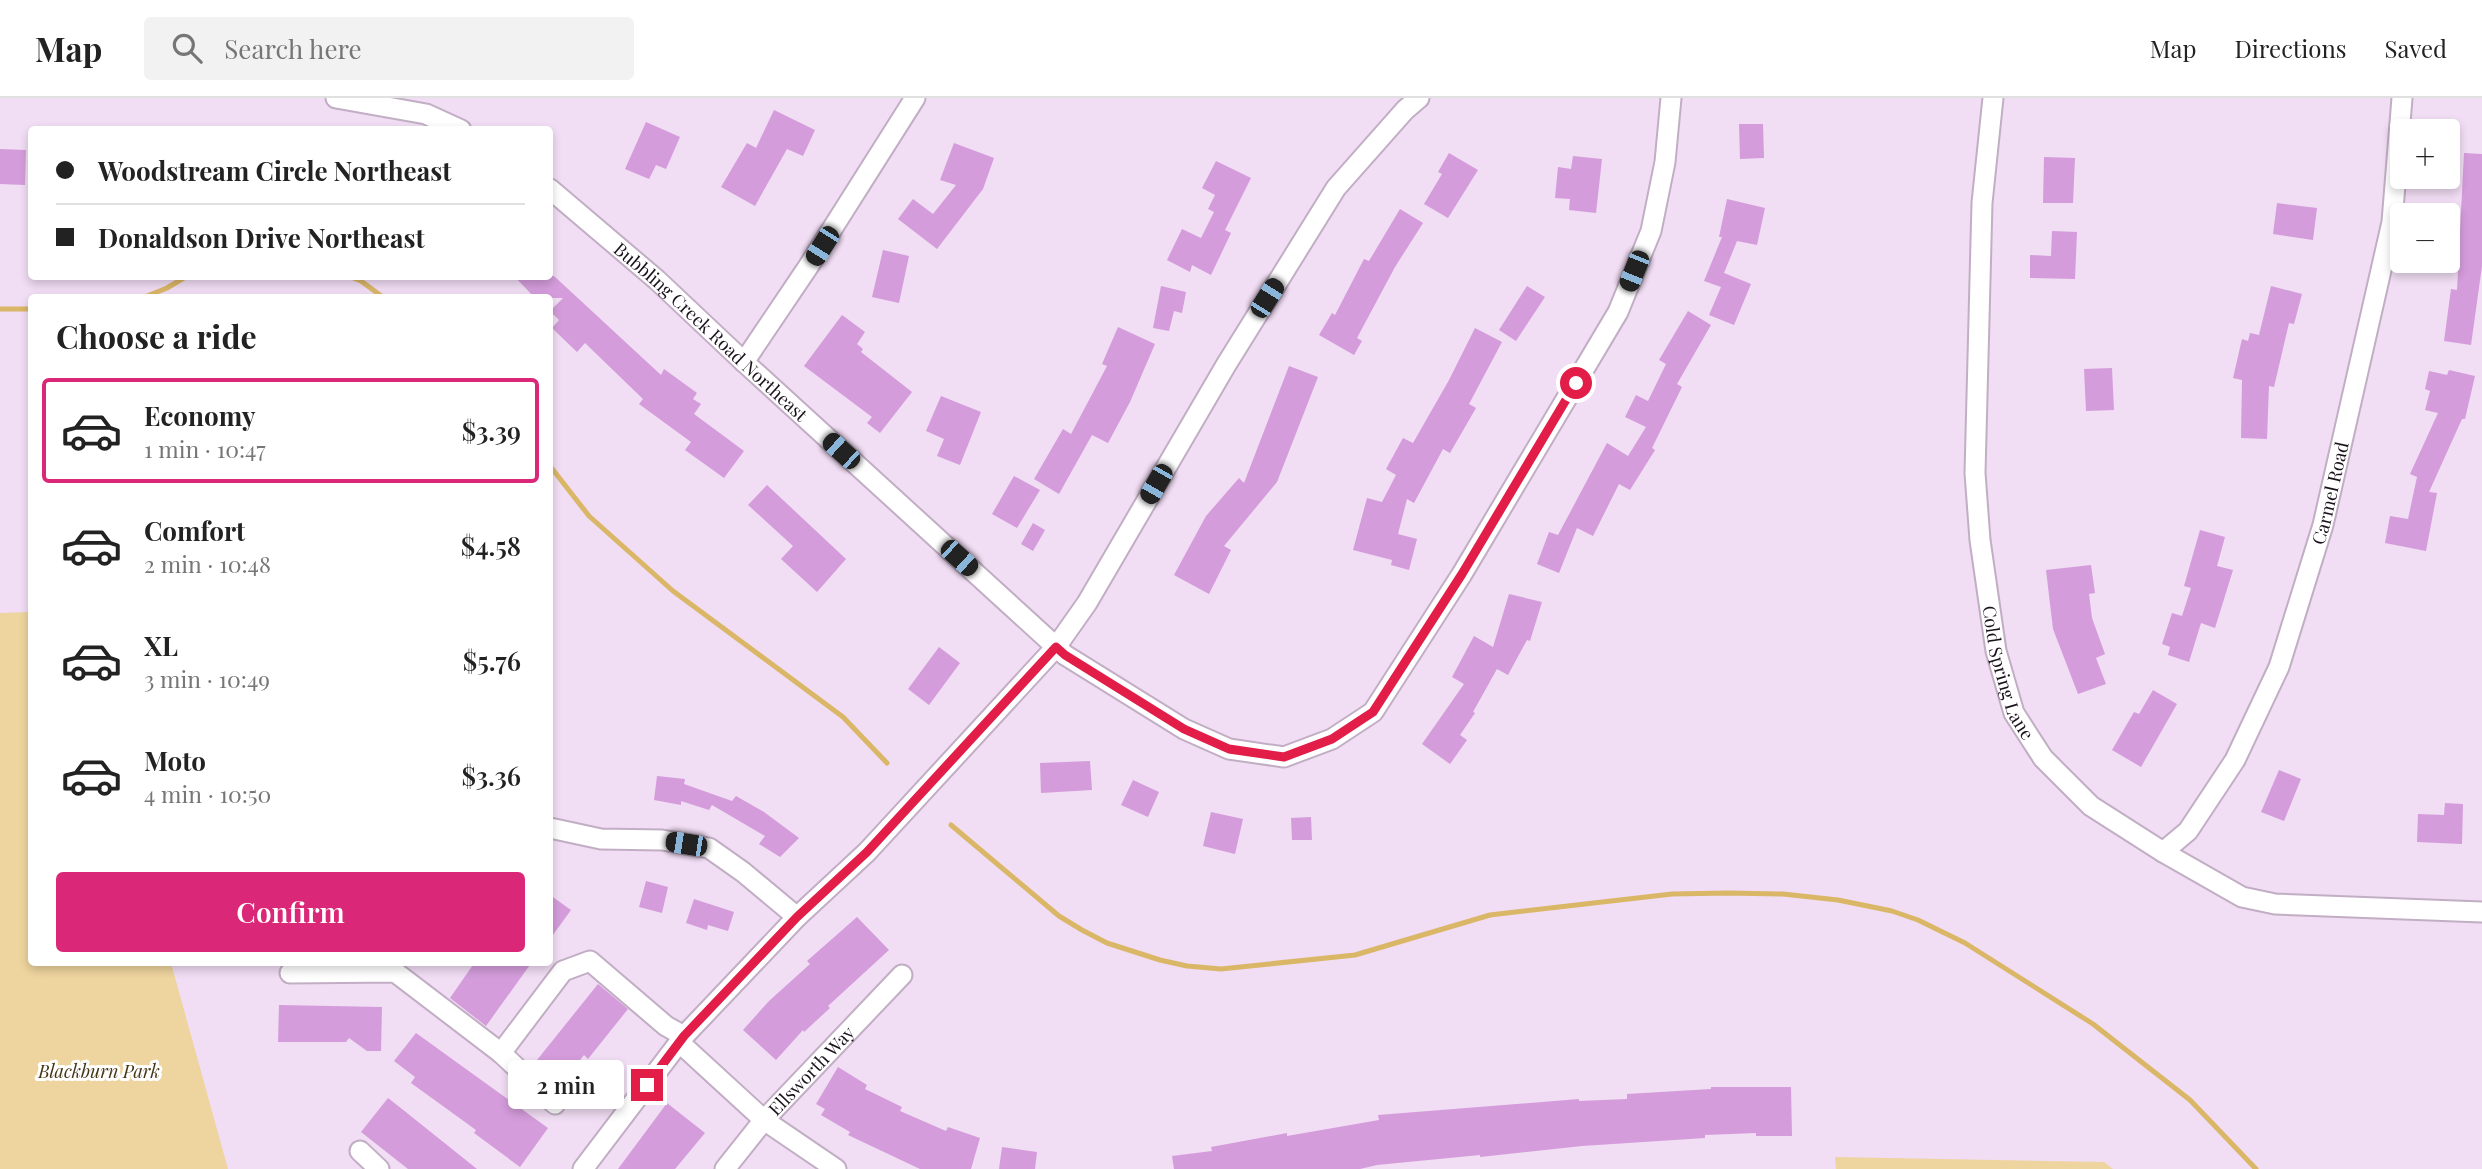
<!DOCTYPE html>
<meta charset="utf-8">
<style>
body{margin:0;font-family:"Playfair Display",serif;background:#f2f2f2;color:#222;height:100vh;display:flex;flex-direction:column;font-size:26px;white-space:nowrap}
*{box-sizing:border-box;margin:0}
p{font-size:23px;color:#767676}
.icon{flex:none;width:38px;height:38px;fill:none;stroke:currentColor;stroke-width:2;stroke-linecap:round;stroke-linejoin:round}
.map{position:relative;flex:1;overflow:hidden}
.side{position:absolute;left:28px;top:196px;width:525px;height:672px;display:flex;flex-direction:column;background:#fff;border-radius:7px;box-shadow:0 4px 10px #0003}
.side>*{flex:none}
.hud{position:absolute;left:28px;top:28px;width:525px;height:154px;border-radius:7px;box-shadow:0 4px 10px #0003;display:grid;align-content:center;height:154px;padding:0 28px;background:#fff}
.controls{position:absolute;left:2390px;top:21px;display:grid;gap:14px}
.controls a{display:grid;place-items:center;width:70px;height:70px;border-radius:7px;background:#fff;box-shadow:0 4px 10px #0003;font-size:35px}
.end{position:absolute;width:32px;height:32px;margin:-16px;border:9px solid #e11d48;background:#fff;box-shadow:0 0 0 4px #fff}
.from{border-radius:50%}
.bubble{position:absolute;height:49px;border-radius:7px;background:#fff;box-shadow:0 4px 10px #0003;font-size:23px;font-weight:600;line-height:49px;text-align:center}
.car{position:absolute;width:21px;height:42px;margin:-21px -10px;border-radius:9px;box-shadow:0 0 5px 2px #0007;background:linear-gradient(#222 24%,#8ab4d8 0 40%,#222 0 76%,#8ab4d8 0 86%,#222 0)}
.hud b{display:flex;align-items:center;gap:24px;height:66px;font-size:26px}
.hud b+b{border-top:2px solid #e0e0e0}
.hud i{width:18px;height:18px;background:#222}
ul{padding:0;list-style:none}
li{display:flex;align-items:center;gap:21px;height:105px;margin:0 14px 10px;padding:0 14px;border:4px solid transparent;border-radius:7px}
li div{flex:1}
li b{display:block;font-size:26px}
li em{font-style:normal;font-weight:600}
li.selected{border-color:#db2777}
li>.icon{width:63px;height:63px;stroke-width:1.5}
h2{padding:0 28px;font-size:32px;line-height:84px}
.button{display:flex;gap:14px;margin-top:auto;padding:14px 28px}
.button a{flex:1;height:80px;border-radius:7px;background:#db2777;color:#fff;font-size:28px;font-weight:600;line-height:80px;text-align:center}
header{display:flex;align-items:center;gap:42px;box-sizing:border-box;height:98px;padding:0 35px;background:#fff;border-bottom:2px solid #e0e0e0}
header strong{font-size:33px}
nav{display:flex;gap:38px;margin-inline-start:auto;font-size:24px}
.search{width:490px;height:63px;background:#f2f2f2;display:flex;align-items:center;gap:18px;box-sizing:border-box;padding:0 24px;border-radius:7px;color:#767676;font-size:26px}
.map>svg:first-child{display:block}
.green{fill:#eed49e}
.lines{fill:none;stroke-linecap:round;stroke-linejoin:round}
.stream{stroke:#dab667;stroke-width:5}
.building{fill:#d49cdb}
.minor-casing{stroke:#c2aec4;stroke-width:23}
.minor{stroke:#fff;stroke-width:19}
.route{stroke:#e11d48;stroke-width:9}
.labels{text-anchor:middle;dominant-baseline:central;stroke-width:6;stroke-linejoin:round;paint-order:stroke}
.street-label{font-size:18px;fill:#19121a;stroke:#fff}
.park-label{font-size:18px;font-style:italic;fill:#443513;stroke:#fff}
</style>
<header>
<strong>Map</strong>
<div class="search"><svg class="icon" aria-label="search" viewBox="0 0 24 24"><circle cx="10" cy="10" r="6"/><path d="M15 15l6 6"/></svg>Search here</div>
<nav><a>Map</a><a>Directions</a><a>Saved</a></nav>
</header>
<div class="map">
<svg width="2482" height="1071" viewBox="0 0 2482 1071">
<rect width="100%" height="100%" fill="#f1ddf4"/>
<!-- green -->
<path class="green" d="M31 514 32 864 171 865 228 1071H0V515Z
M1835 1059 2104 1064 2113 1071H1836Z"/>
<g class="lines">
<!-- stream -->
<path class="stream" d="M348 178 361 183 384 200
M142 200 167 190 187 178
M0 211H32
M550 368 589 418 673 493 843 619 887 665
M951 727 1059 818 1082 832 1107 845 1160 862 1187 868 1221 871 1355 857 1490 817 1672 796 1728 795 1783 796 1838 802 1892 813 1918 822 1965 845 2093 926 2190 1002 2256 1071"/>
</g>
<!-- building -->
<path class="building" d="M774 12 815 32 803 58 787 51 755 108 721 89 747 45 756 50Z
M646 24 680 39 666 71 656 67 649 81 625 71Z
M1739 26H1763L1764 60 1740 61Z
M954 45 994 60 983 91 937 151 898 121 913 101 933 116 956 87 940 82Z
M0 51 26 52 25 87 0 86Z
M1449 55 1478 72 1448 120 1424 106 1442 76 1438 74Z
M2464 55 2482 56V168L2471 247 2444 243 2451 191 2457 192Z
M1573 58 1602 61 1596 115 1569 112 1570 101 1555 100 1558 69 1571 71Z
M2044 59 2075 60 2073 105H2043Z
M1216 63 1251 80 1225 132 1231 135 1211 177 1192 167 1190 174 1167 162 1182 131 1201 140 1214 114 1208 111 1215 97 1202 90Z
M1727 101 1765 110 1757 147 1737 143 1724 175 1751 186 1734 227 1709 217 1721 189 1704 183 1722 139H1719Z
M2277 105 2317 110 2313 142 2273 136Z
M1400 111 1423 125 1395 169 1357 240 1362 243 1354 257 1319 237 1332 215 1335 217 1364 161 1369 163Z
M2052 133 2077 134 2075 181 2030 180V157L2051 158Z
M883 152 909 158 899 205 872 199Z
M514 178H554L661 277 664 271 697 295 693 301 701 306 694 316 744 353 724 380 685 352 691 344 639 306 643 301 585 245 577 254 552 230 559 222 550 213 563 200H535Z
M1161 188 1186 194 1182 215 1174 213 1169 233 1153 230Z
M1527 188 1545 199 1516 243 1499 232Z
M2271 188 2302 196 2294 226 2289 225 2274 289 2269 288 2267 341 2241 340 2242 282 2233 280 2242 241 2248 243 2250 235 2259 237Z
M1688 213 1711 227 1677 286 1682 289 1652 350 1655 352 1630 392 1619 386 1593 438 1577 430 1559 475 1537 466 1549 434 1558 437 1607 345 1628 358 1646 329 1625 319 1636 297 1648 303 1666 266 1659 262Z
M842 217 865 234 857 246 863 251 861 254 912 294 880 335 867 325 872 319 804 268Z
M1118 229 1155 246 1130 304 1108 345 1092 337 1059 396 1034 381 1063 331 1071 336 1107 268 1102 266Z
M1475 230 1502 244 1469 306 1476 310 1450 355 1443 351 1414 405 1407 401 1398 436 1417 441 1409 472 1391 467 1392 462 1353 452 1367 400 1382 404 1396 377 1386 371 1403 340 1413 345 1449 282Z
M1289 268 1318 279 1277 384 1224 448 1231 452 1209 496 1174 477 1206 418 1239 380 1244 385Z
M2112 270 2114 312 2086 313 2084 271Z
M2449 272 2475 278 2465 321H2462L2429 394 2437 395 2426 453 2385 445 2390 418 2408 421 2417 379 2410 376 2438 315 2425 312 2430 293 2425 291 2429 273 2447 277Z
M941 298 981 314 960 367 937 358 944 341 926 333Z
M1014 378 1040 392 1017 430 992 416Z
M767 387 846 461 817 494 781 461 793 448 748 407Z
M1033 425 1045 432 1033 453 1021 446Z
M2200 432 2225 439 2217 468 2233 472 2215 530 2201 525 2189 564 2168 557 2170 549 2162 546 2172 515 2182 518 2191 490 2184 488Z
M2091 467 2095 495 2089 496 2092 520 2105 556 2096 560 2106 586 2078 596 2053 531 2046 472Z
M1509 496 1542 504 1530 543 1527 542 1508 577 1497 571 1473 614 1475 615 1460 637 1467 642 1450 666 1422 646 1464 586 1452 579 1474 538 1493 549Z
M939 549 960 565 929 607 908 591Z
M2153 592 2177 606 2141 669 2112 652 2134 614 2139 616Z
M1090 663 1092 692 1041 695 1040 665Z
M2279 672 2301 681 2284 723 2261 714Z
M657 678 685 681 684 686 732 703 736 698 764 714 799 740 780 759 759 746 765 738 712 707 709 712 681 703V707L654 702Z
M1133 682 1159 694 1148 719 1121 707Z
M2445 705 2463 706 2462 746 2417 744 2418 716 2444 717Z
M1211 714 1243 721 1235 756 1203 748Z
M1311 719 1312 742H1292L1291 720Z
M646 783 668 789 662 815 639 809Z
M550 797 571 812 550 841Z
M694 801 734 814 728 833 708 827 707 832 686 825Z
M857 819 889 852 828 908 830 910 804 934 803 932 776 962 743 932 769 903 810 866 807 863Z
M475 864H532L486 928 450 900Z
M598 886 628 911 588 961 584 957 559 988 533 967Z
M279 907 382 909 381 953H367L349 940 346 944H278Z
M416 935 548 1030 520 1069 474 1035 476 1032 411 985 415 979 394 963Z
M838 969 867 987 865 991 902 1009 900 1013 946 1033 948 1029 980 1040 971 1071H920L848 1037 850 1034 821 1017 825 1011 816 1006Z
M1711 989H1791L1792 1038H1756V1035L1705 1037V1040L1582 1048 1480 1059V1057L1377 1067 1360 1071H1174L1172 1058 1212 1053 1211 1049 1287 1035V1038L1379 1022 1378 1017 1579 1001V1003L1627 1001V996L1711 991Z
M388 1000 402 1011 477 1071H408L361 1034Z
M667 1005 705 1035 675 1071H618Z
M1002 1049 1037 1054 1035 1071H999Z"/>
<g class="lines">
<defs>
<g id="minor">
<path d="M336 0 426 16 461 32"/>
<path id="s1" d="M1993 0 1982 105 1975 375 1980 442 1996 553 2014 615 2043 660 2091 708 2163 754 2242 799 2275 806 2482 814"/>
<path id="s2" d="M550 91 657 182 744 264 1065 557 1184 631 1229 651 1284 659 1332 641 1373 614 1462 476 1618 214 1651 133 1665 64 1671 0"/>
<path d="M744 264 808 169 915 0"/>
<path d="M550 730 601 741 662 742 709 750 743 774 797 819"/>
<path id="s3" d="M2163 754 2188 733 2235 662 2279 569 2323 427 2392 124 2402 0"/>
<path d="M290 875 395 874 501 955 563 873 590 863 666 928 684 938"/>
<path d="M680 945 764 1022 836 1071"/>
<path d="M501 955 555 1006"/>
<path d="M360 1053 379 1071"/>
<path d="M583 1071 684 938 797 819 867 754 1056 549 1087 505 1226 267 1336 90 1405 12 1419 0"/>
<path id="s4" d="M725 1071 764 1022 902 877"/>
</g>
</defs>
<!-- minor casing -->
<use href="#minor" class="minor-casing"/>
<!-- minor -->
<use href="#minor" class="minor"/>
</g>
<g class="lines">
<!-- route -->
<path class="route" d="M647 987 684 938 797 819 867 754 1056 549 1065 557 1184 631 1229 651 1284 659 1332 641 1373 614 1462 476 1576 285"/>
</g>
<g class="labels">
<!-- street labels -->
<g class="street-label">
<text stroke="none"><textPath href="#s2" startOffset="215">Bubbling Creek Road Northeast</textPath></text>
<text stroke="none"><textPath href="#s3" startOffset="402">Carmel Road</textPath></text>
<text stroke="none"><textPath href="#s1" startOffset="579">Cold Spring Lane</textPath></text>
<text stroke="none"><textPath href="#s4" startOffset="131">Ellsworth Way</textPath></text>
</g>
<!-- park labels -->
<g class="park-label">
<text x="99" y="973">Blackburn Park</text>
</g>
</g>
</svg>
<div class="controls">
<a>+</a>
<a>−</a>
</div>
<i class="end from" style="left:1576px;top:285px"></i>
<i class="end" style="left:647px;top:987px"></i>
<div class="bubble" style="left:508px;top:962px;width:116px">2 min</div>
<i class="car" style="left:822px;top:148px;rotate:212deg"></i>
<i class="car" style="left:1634px;top:173px;rotate:202deg"></i>
<i class="car" style="left:1267px;top:200px;rotate:32deg"></i>
<i class="car" style="left:841px;top:353px;rotate:312deg"></i>
<i class="car" style="left:1156px;top:386px;rotate:210deg"></i>
<i class="car" style="left:959px;top:460px;rotate:132deg"></i>
<i class="car" style="left:686px;top:746px;rotate:279deg"></i>
<div class="hud">
<b><i class="from"></i>Woodstream Circle Northeast</b>
<b><i></i>Donaldson Drive Northeast</b>
</div>
<section class="side">
<h2>Choose a ride</h2>
<ul>
<li class="selected"><svg class="icon" aria-label="car" viewBox="0 0 24 24"><path d="M5 17H2v-5l4-1 3-4h7l3 4 3 1v5h-3M9 17h6M6 11h13"/><circle cx="7" cy="17" r="2"/><circle cx="17" cy="17" r="2"/></svg><div><b>Economy</b><p>1 min · 10:47</p></div><em>$3.39</em></li>
<li><svg class="icon" aria-label="car" viewBox="0 0 24 24"><path d="M5 17H2v-5l4-1 3-4h7l3 4 3 1v5h-3M9 17h6M6 11h13"/><circle cx="7" cy="17" r="2"/><circle cx="17" cy="17" r="2"/></svg><div><b>Comfort</b><p>2 min · 10:48</p></div><em>$4.58</em></li>
<li><svg class="icon" aria-label="car" viewBox="0 0 24 24"><path d="M5 17H2v-5l4-1 3-4h7l3 4 3 1v5h-3M9 17h6M6 11h13"/><circle cx="7" cy="17" r="2"/><circle cx="17" cy="17" r="2"/></svg><div><b>XL</b><p>3 min · 10:49</p></div><em>$5.76</em></li>
<li><svg class="icon" aria-label="car" viewBox="0 0 24 24"><path d="M5 17H2v-5l4-1 3-4h7l3 4 3 1v5h-3M9 17h6M6 11h13"/><circle cx="7" cy="17" r="2"/><circle cx="17" cy="17" r="2"/></svg><div><b>Moto</b><p>4 min · 10:50</p></div><em>$3.36</em></li>
</ul>
<div class="button"><a>Confirm</a></div>
</section>
</div>
